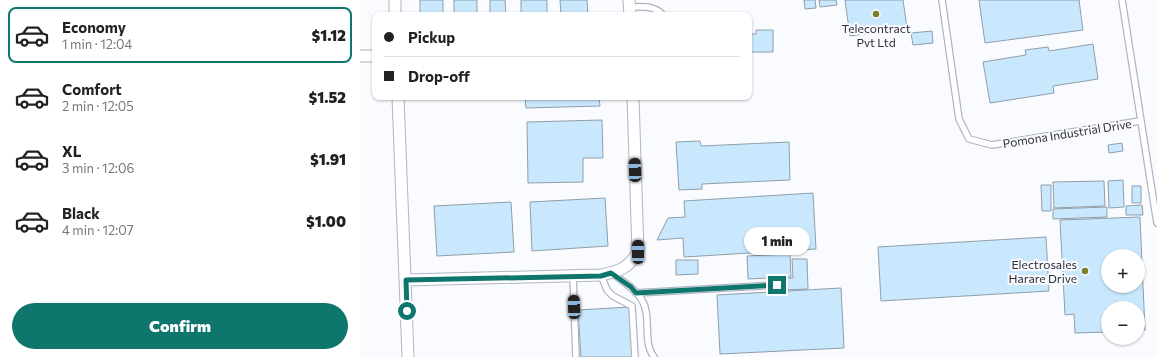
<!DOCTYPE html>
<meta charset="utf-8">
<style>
body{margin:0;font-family:Commissioner,sans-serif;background:#f6f6f6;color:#222;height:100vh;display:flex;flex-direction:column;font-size:15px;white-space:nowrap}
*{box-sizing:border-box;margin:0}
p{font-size:13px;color:#767676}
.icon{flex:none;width:22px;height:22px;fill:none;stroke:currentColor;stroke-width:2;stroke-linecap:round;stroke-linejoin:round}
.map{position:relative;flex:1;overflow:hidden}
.panel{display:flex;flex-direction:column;background:#fff;width:360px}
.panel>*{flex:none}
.guide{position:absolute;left:12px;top:12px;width:380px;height:88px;border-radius:8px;box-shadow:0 1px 3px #0004;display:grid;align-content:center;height:88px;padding:0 12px;background:#fff}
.buttons{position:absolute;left:741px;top:249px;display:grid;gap:8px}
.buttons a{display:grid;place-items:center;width:44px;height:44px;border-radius:50%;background:#fff;box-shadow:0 1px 3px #0004;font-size:20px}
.end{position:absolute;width:18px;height:18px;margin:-9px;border:5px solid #0f766e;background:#fff;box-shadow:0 0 0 2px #fff}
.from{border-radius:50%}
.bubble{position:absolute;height:28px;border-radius:14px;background:#fff;box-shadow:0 1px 3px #0004;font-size:13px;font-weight:800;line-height:28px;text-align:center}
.car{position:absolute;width:12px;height:24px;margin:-12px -6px;border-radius:5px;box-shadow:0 0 3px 1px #0007;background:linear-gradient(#222 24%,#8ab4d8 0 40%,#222 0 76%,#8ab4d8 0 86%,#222 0)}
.guide b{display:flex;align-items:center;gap:14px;height:38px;font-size:15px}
.guide b+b{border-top:1px solid #e0e0e0}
.guide i{width:10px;height:10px;background:#222}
ul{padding:7px 0 0;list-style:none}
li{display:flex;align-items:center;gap:12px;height:56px;margin:0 8px 6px;padding:0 4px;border:2px solid transparent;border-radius:8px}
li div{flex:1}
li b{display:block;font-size:15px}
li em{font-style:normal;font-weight:800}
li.active{border-color:#0f766e}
li>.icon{width:36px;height:36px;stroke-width:1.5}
.action{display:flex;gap:8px;margin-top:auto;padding:8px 12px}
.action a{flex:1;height:46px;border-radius:24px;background:#0f766e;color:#fff;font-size:16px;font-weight:800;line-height:46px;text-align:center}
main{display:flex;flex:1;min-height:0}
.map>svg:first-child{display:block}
.building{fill:#c9e8fe;stroke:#8f9ea8;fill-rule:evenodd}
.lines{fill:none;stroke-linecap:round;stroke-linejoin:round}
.lane-casing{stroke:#b0b5c5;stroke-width:8}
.street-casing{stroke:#b0b5c5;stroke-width:13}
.lane{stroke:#fff;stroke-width:5.5}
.street{stroke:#fff;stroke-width:11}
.route{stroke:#0f766e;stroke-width:5}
.poi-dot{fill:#7a7f2a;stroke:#fafbff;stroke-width:1.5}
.labels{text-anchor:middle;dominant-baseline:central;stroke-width:4;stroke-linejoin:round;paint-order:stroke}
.poi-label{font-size:12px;fill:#2c2e34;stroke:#fafbff}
.street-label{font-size:12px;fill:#2c2e34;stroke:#fafbff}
</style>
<main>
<section class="panel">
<ul>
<li class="active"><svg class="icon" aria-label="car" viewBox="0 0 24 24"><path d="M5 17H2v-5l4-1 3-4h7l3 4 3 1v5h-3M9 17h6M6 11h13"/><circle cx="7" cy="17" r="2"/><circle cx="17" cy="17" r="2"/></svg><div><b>Economy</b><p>1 min · 12:04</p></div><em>$1.12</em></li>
<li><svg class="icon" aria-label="car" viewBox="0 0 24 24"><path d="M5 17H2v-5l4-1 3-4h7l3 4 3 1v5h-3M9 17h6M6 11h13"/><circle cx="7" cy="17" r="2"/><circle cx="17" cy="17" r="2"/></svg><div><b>Comfort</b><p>2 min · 12:05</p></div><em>$1.52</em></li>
<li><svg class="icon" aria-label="car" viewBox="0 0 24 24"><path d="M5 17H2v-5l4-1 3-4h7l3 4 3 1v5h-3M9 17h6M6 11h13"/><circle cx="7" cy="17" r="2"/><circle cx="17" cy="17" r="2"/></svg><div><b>XL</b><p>3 min · 12:06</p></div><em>$1.91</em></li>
<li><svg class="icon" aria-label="car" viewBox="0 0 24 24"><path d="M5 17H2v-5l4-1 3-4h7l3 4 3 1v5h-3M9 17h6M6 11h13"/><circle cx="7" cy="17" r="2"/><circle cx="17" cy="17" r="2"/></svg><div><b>Black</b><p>4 min · 12:07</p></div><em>$1.00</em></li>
</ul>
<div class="action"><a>Confirm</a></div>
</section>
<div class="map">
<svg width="797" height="357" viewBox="0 0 797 357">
<rect width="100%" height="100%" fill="#fafbff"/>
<!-- building -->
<path class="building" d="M60 0H83V15H60Z
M94 0H117V15H94Z
M130 0H145L146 15H130Z
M161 0H187V15H161Z
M200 0H227L228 15H201Z
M444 0H455L456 8 445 9Z
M459 0H476L477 5 460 7Z
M485 0H543L547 28 490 36Z
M619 0H719L723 30 625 43Z
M396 30H413V52H389V34H396Z
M572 31 573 43 553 45 551 33Z
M733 44 738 79 693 86 694 93 630 103 623 62 666 55 665 50 688 47 689 51Z
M165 97H239L240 106 166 108Z
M242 120 243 158H223V182L168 183 167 122Z
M340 141 341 146 429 142 430 180 342 184V189L319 190 316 142Z
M762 143 763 151 749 153 748 145Z
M763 180 764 207 749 208 748 181Z
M744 181 745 206 694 208 693 182Z
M681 185H691V211H682Z
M772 186H781V203H772Z
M453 193 456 249 324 257 323 238 297 240 308 218 325 217 324 201Z
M245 198 248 246 172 251 170 202Z
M151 202 154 252 77 256 74 206Z
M782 205 783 215H766V206Z
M747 207V217L693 219V209Z
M780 217 785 330 778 331V308H748V332L715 333 714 314 705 315 700 220ZM748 256H778V286H748Z
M686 237 689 291 521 301 518 247Z
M430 254 431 277 388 279 387 256Z
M432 259H447L448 289 423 290V278H433Z
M316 260H338V274L316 275Z
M481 288 484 348 360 354 357 295Z
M270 307 273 357H221L218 310Z"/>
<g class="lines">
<defs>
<path id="lane" d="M582 0 599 119 609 139 632 145 780 121
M762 0 797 223
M270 7C283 7 294 5 303 15
M252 273C262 281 275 288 282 300 292 317 282 342 294 357
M241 275 247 290 253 296 272 306 275 357
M213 276 216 357
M276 293 417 285"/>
<path id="street" d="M35 0V15
M269 0 270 15
M0 56H15
M38 97 48 357
M46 280 241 275C259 271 268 269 278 252L273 97"/>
</defs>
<!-- lane casing -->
<use href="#lane" class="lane-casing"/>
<!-- street casing -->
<use href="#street" class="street-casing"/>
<!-- lane -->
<use href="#lane" class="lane"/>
<!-- street -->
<use href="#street" class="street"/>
</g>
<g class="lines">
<!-- route -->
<path class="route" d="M47 311 46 280 241 276 251 273 271 287 276 293 417 285"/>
</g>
<!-- markers -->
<g class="poi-dot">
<circle cx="516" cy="14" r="4"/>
<circle cx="725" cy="271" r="4"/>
</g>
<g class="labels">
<!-- poi labels -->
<g class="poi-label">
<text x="516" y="28">Telecontract<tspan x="516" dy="14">Pvt Ltd</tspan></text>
<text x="717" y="264" text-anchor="end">Electrosales<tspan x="717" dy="14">Harare Drive</tspan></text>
</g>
<!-- street labels -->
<g class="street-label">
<text transform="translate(707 133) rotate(-9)">Pomona Industrial Drive</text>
</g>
</g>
</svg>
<div class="buttons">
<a>+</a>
<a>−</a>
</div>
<i class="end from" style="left:47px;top:311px"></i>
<i class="end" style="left:417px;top:285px"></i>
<div class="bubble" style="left:384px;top:227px;width:66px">1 min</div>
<i class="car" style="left:275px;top:170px;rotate:358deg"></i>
<i class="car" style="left:278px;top:252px;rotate:0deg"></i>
<i class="car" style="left:214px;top:307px;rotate:358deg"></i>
<div class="guide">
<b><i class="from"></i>Pickup</b>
<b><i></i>Drop-off</b>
</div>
</div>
</main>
